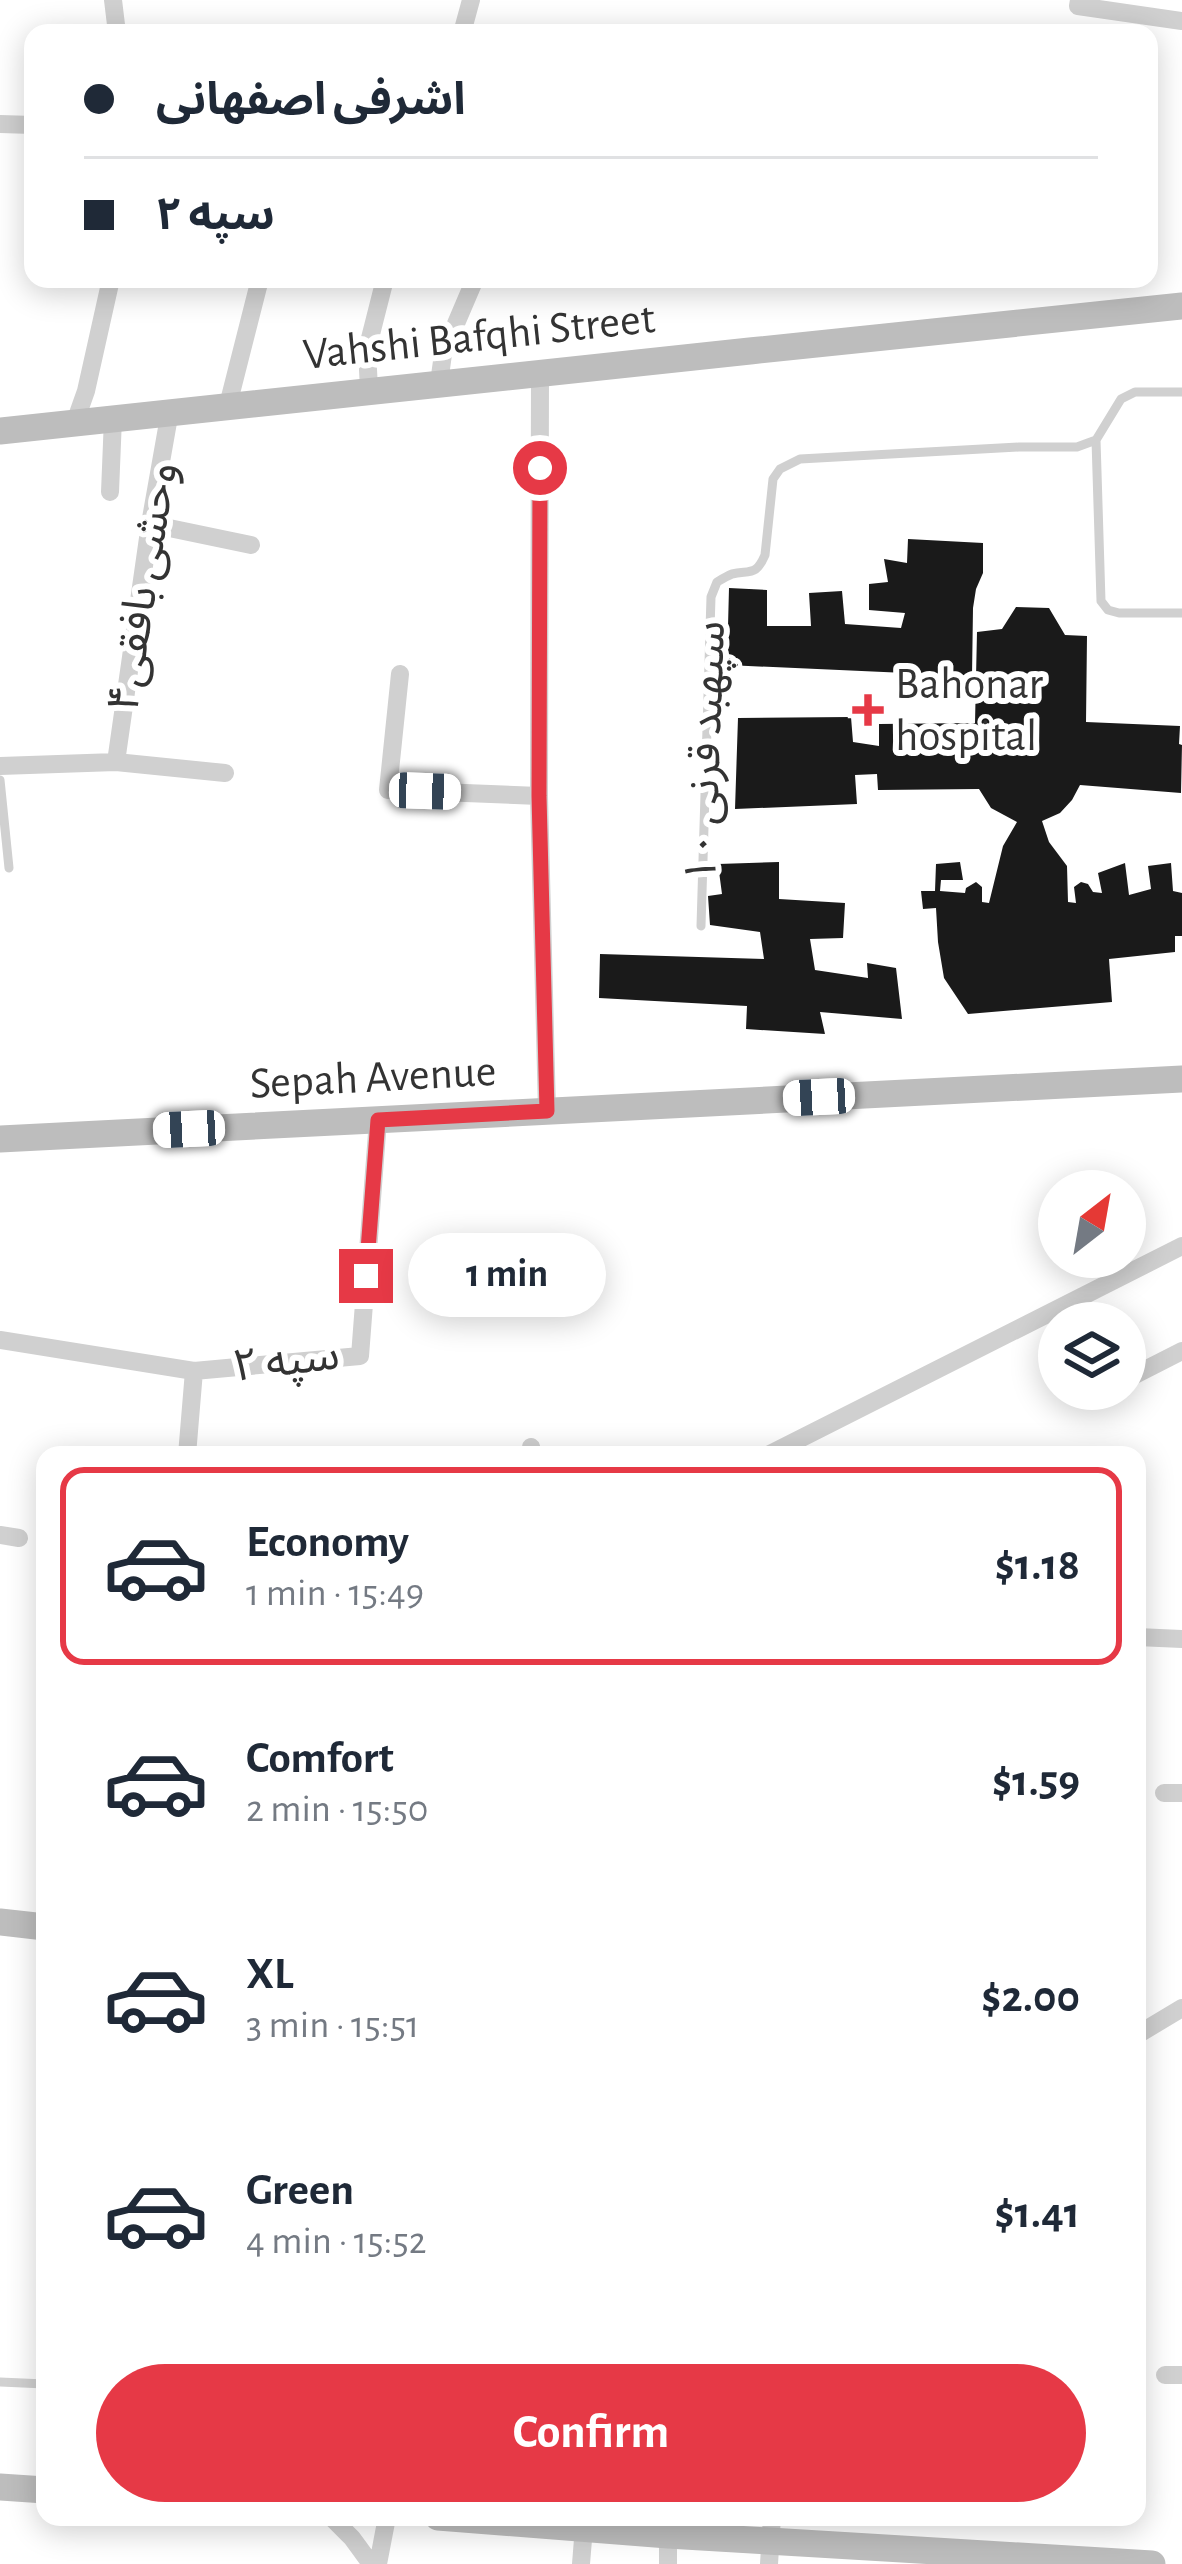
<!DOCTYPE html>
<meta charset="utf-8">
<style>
body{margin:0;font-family:"Alegreya Sans","Noto Sans Arabic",sans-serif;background:#f6f6f7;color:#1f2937;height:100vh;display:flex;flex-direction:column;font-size:45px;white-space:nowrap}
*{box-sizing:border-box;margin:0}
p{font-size:39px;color:#747a83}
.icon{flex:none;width:66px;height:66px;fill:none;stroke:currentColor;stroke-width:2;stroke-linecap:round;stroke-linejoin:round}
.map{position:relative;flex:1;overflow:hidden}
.sheet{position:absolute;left:36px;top:1446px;width:1110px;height:1080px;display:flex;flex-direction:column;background:#fff;border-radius:24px;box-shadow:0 6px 30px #0003}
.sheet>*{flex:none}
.top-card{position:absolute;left:24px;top:24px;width:1134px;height:264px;border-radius:24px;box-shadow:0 6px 30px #0003;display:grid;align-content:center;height:264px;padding:0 60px;background:#fff}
.needle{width:78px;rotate:31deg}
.controls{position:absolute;left:1038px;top:1170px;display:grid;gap:24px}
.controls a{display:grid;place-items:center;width:108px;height:108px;border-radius:50%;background:#fff;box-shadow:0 6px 30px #0003;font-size:60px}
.end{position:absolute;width:54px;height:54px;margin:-27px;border:15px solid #e63946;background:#fff;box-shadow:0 0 0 6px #fff}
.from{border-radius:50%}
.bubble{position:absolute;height:84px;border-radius:42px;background:#fff;box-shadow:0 6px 30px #0003;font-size:39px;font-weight:600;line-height:84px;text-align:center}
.car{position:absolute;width:36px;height:72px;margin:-36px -18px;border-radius:15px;box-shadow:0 0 9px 3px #0007;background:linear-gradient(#fff 24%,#345 0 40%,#fff 0 76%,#345 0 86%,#fff 0)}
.top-card b{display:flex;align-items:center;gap:42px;height:114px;font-size:45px}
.top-card b+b{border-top:3px solid #e0e1e3}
.top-card i{width:30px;height:30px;background:#1f2937}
ul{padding:21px 0 0;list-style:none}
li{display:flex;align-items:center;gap:36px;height:198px;margin:0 24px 18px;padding:0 36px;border:6px solid transparent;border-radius:24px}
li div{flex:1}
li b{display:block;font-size:45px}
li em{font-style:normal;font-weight:600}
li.current{border-color:#e63946}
li>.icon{width:108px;height:108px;stroke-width:1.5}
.action{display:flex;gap:24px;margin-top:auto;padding:24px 60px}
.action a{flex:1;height:138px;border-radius:72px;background:#e63946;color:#fff;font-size:48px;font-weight:600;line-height:138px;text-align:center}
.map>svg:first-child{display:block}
.building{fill:#1a1a1a}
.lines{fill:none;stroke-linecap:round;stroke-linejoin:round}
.lane{stroke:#d0d0d0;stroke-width:9}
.street{stroke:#d0d0d0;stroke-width:18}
.secondary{stroke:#bdbdbd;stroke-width:27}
.route{stroke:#e63946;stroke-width:15}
.poi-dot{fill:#e63946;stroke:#fff;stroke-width:4.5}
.labels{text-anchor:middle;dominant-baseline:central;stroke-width:12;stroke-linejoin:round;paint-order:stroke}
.street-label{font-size:45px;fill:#333;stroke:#fff}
.poi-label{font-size:45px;fill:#333;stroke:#fff;text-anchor:start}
</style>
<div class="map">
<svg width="1182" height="2564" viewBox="0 0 1182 2564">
<rect width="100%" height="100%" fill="#fff"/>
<!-- building -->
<path class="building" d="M908 539 983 543V573L976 589 973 608 972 676 727 665 729 588 767 590V626H811L809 593 842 591 845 624 901 628 905 613 869 610V584L888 582 884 559 907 563Z
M1016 607 1049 608 1065 635 1087 636 1086 722 1180 726 1179 744 1182 745 1181 793 1080 785 1072 800 1060 813 1042 821 1049 842 1067 866 1068 902 1076 903 1074 887 1081 882 1088 884 1093 892 1102 893 1098 873 1125 863 1129 895 1151 889 1148 866 1171 863 1173 891 1182 893V936H1175V952L1109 959 1112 1002 968 1014 944 978 938 942 936 908 923 909 921 891H935L936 864 960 862 963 880H941L940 891 965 893 966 888 976 882 982 887V902L989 903 1003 846 1017 822 991 808 979 789 878 790 877 774 855 775 857 804 735 809 738 718 851 717 853 742 879 746V724L975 723 977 632 1002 629Z
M779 862V899L845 903 843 938 810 939 815 970 868 978 867 963 896 968 902 1019 820 1012 825 1034 746 1029 747 1006 599 998 600 954 764 959 760 932 710 925 708 896 722 894 718 864Z"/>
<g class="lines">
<!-- lane -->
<path class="lane" d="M1096 440 1101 601 1108 610 1119 613H1182
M0 780 9 868
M701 926 711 597 717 582C722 579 727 576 732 574 751 570 756 576 765 555L773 479 780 469 800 459 1019 447H1077L1096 440 1121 399 1135 392H1182
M0 2382 45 2384"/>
<!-- street -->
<path class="street" d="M113 0 117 33
M1079 0 1078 6 1182 21
M462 33 471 0
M0 124 33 125
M540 374 539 796 547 1111
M439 383 443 354 475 279
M369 389 367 350 385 279
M228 405 260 279
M75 422 86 391 111 279
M110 492 113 418
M150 524 251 545
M400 674 388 790 539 796
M116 762 150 524 170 411
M0 766 116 762 225 773
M0 1340 194 1371 187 1455
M194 1371 360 1356 378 1120
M1125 1380 1182 1351
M1087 1399 1107 1389
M531 1447 533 1455
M768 1455 1182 1246
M0 1535 19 1538
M1137 1637 1182 1639
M1164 1793H1182
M1137 2035 1182 2008
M1165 2375H1182
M331 2517 352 2538 371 2564
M668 2535V2564
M378 2564 387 2517
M581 2564 584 2527
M769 2564 772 2517"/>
<!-- secondary -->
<path class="secondary" d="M0 431C394 386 788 348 1182 306
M0 1139 1182 1079
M0 1922 45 1927
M0 2487 45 2490
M438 2517 668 2535 1152 2564"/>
</g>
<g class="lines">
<!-- route -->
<path class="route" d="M366 1276 378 1120 547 1111 539 796 540 468"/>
</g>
<!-- markers -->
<path class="poi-dot" d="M862 692h12v12h12v12h-12v12h-12v-12h-12v-12h12z"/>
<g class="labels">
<!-- street labels -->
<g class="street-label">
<text transform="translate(479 337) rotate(-6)">Vahshi Bafqhi Street</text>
<text transform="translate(143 587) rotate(-81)">وحشی بافقی۴</text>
<text transform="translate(706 752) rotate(-88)">سپهبد قرنی ۱۰</text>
<text transform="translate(373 1078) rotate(-3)">Sepah Avenue</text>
<text transform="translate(286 1361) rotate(-7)">سپه ۲</text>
</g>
<!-- poi labels -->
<g class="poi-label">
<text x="895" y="684">Bahonar<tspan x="895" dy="52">hospital</tspan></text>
</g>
</g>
</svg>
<div class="controls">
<a><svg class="needle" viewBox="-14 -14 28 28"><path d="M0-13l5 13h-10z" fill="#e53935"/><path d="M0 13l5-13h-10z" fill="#747a83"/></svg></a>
<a><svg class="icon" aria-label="layers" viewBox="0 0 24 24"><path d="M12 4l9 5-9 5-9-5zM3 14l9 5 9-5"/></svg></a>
</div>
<i class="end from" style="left:540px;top:468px"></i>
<i class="end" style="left:366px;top:1276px"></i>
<div class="bubble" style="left:408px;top:1233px;width:198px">1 min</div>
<i class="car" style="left:425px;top:791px;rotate:92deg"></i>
<i class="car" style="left:819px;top:1097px;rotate:267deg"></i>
<i class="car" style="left:189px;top:1129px;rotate:267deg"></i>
<div class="top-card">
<b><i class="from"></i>اشرفی اصفهانی</b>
<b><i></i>سپه ۲</b>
</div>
<section class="sheet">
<ul>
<li class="current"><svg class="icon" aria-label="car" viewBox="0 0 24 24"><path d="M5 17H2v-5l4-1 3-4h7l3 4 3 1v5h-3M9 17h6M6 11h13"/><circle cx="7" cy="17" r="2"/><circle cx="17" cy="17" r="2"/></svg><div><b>Economy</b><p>1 min · 15:49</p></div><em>$1.18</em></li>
<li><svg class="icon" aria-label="car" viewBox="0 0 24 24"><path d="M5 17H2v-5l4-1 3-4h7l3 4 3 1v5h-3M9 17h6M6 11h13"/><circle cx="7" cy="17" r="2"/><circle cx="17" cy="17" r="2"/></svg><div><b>Comfort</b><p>2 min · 15:50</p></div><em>$1.59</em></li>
<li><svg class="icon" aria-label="car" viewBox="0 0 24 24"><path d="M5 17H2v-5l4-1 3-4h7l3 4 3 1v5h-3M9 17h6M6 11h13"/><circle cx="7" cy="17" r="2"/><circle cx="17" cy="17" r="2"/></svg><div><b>XL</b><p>3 min · 15:51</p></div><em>$2.00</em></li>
<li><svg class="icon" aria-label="car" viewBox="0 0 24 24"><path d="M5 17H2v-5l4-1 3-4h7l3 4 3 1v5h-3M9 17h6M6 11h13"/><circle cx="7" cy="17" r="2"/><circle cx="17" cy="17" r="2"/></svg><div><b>Green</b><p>4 min · 15:52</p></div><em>$1.41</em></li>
</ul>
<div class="action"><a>Confirm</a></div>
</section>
</div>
